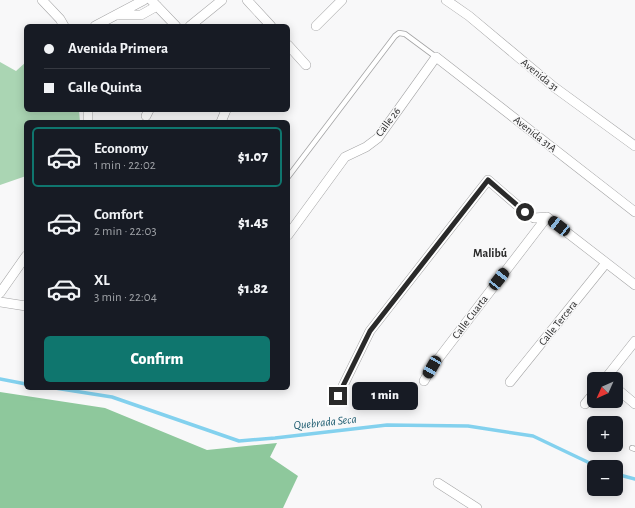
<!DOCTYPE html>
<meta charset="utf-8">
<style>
body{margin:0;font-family:"Alegreya Sans",sans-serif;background:#242831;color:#f1f3f6;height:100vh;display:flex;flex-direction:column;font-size:15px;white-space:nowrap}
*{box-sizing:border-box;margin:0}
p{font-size:13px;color:#9ea1a6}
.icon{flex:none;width:22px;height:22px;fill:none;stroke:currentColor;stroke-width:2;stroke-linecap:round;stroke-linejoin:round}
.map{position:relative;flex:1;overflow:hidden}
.drawer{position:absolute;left:24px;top:120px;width:266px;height:270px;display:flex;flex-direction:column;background:#171b24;border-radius:6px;box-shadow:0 2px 10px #0003}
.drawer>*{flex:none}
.banner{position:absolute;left:24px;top:24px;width:266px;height:88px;border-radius:6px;box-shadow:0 2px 10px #0003;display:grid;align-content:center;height:88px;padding:0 20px;background:#171b24}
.needle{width:26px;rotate:225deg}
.tools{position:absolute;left:587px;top:372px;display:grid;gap:8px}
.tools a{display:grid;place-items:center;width:36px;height:36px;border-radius:6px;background:#171b24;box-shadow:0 2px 10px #0003;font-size:20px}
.end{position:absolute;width:18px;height:18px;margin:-9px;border:5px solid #2a2a2a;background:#fff;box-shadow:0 0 0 2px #fff}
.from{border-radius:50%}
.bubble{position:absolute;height:28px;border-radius:6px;background:#171b24;box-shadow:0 2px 10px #0003;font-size:13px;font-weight:800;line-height:28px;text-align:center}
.car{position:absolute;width:12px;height:24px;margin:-12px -6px;border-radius:5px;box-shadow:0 0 3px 1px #0007;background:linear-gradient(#222 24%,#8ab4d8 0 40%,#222 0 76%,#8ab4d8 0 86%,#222 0)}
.banner b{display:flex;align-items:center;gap:14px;height:38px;font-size:15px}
.banner b+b{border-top:1px solid #363941}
.banner i{width:10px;height:10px;background:#f1f3f6}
ul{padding:7px 0 0;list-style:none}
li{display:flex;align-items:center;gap:12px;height:60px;margin:0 8px 6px;padding:0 12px;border:2px solid transparent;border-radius:6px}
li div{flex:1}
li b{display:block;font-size:15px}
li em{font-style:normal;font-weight:800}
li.selected{border-color:#0f766e}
li>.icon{width:36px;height:36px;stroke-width:1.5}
.primary-button{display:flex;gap:8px;margin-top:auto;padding:8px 20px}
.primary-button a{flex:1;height:46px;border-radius:6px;background:#0f766e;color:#fff;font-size:16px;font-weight:800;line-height:46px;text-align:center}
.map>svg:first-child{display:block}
.green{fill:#aad5b3}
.forest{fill:#8ec89c}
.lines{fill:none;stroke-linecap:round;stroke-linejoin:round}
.stream{stroke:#83d1ee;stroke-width:3.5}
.lane-casing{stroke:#a4a4a5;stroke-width:6}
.street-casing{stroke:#a4a4a5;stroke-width:10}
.lane{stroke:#fff;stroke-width:4.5}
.street{stroke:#fff;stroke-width:9}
.route{stroke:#2a2a2a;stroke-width:5}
.labels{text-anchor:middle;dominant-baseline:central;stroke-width:3;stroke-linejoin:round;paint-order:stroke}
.street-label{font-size:11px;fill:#2a2a2a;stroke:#f8f8f9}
.neighbourhood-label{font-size:12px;font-weight:bold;fill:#2a2a2a;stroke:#f8f8f9}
.water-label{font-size:12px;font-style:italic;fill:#1b5a6e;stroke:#f8f8f9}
</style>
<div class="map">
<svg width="635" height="508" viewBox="0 0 635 508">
<rect width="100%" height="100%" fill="#f8f8f9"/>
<!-- green -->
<path class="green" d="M0 62 16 71 26 62V110H79L80 122H26V176L0 185Z"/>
<!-- forest -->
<path class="forest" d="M0 392 105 408 207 450 277 443 270 457 298 476 283 508H0Z"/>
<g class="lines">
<!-- stream -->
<path class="stream" d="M0 379 26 384
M55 388 112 397 239 441 275 438 387 425 468 426 533 436 598 467
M616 474 635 479"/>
<defs>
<path id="lane" d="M288 177 395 36 399 33 405 34 436 57
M632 448 635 449"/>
<path id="street" d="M42 0 60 19 64 26
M151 0 176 26
M247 0 271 26
M446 0 469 16 554 87 635 146
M119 15H141L157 6
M95 26 144 0
M190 26 222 0
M316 26 342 0
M288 45 306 65
M88 110V122
M146 116 149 110
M221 122 226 110
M288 235 345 157 366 147 378 138 436 57 635 212
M0 293 26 256
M0 302 26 306
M605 379 635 341
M424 381 432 367 547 217
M510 382 606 263
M616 388 635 404
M338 396 370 331 488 180 525 212 534 218 547 217 635 285
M585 404 594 393
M438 483 477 508"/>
</defs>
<!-- lane casing -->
<use href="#lane" class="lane-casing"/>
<!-- street casing -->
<use href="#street" class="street-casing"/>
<!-- lane -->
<use href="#lane" class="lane"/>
<!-- street -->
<use href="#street" class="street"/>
</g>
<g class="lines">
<!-- route -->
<path class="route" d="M338 396 370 331 488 180 525 212"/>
</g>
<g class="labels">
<!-- street labels -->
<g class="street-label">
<text transform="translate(540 75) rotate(39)">Avenida 31</text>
<text transform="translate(388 122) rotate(-53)">Calle 26</text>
<text transform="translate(535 134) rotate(38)">Avenida 31A</text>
<text transform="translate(470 317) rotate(-53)">Calle Cuarta</text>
<text transform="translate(558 323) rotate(-51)">Calle Tercera</text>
</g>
<!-- neighbourhood labels -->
<g class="neighbourhood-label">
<text x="490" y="253">Malibú</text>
</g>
<!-- water labels -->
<g class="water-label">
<text transform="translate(325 422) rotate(-6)">Quebrada Seca</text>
</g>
</g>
</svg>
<div class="tools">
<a><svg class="needle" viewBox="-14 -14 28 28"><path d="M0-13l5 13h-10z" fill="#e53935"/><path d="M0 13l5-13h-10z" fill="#9ea1a6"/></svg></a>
<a>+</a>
<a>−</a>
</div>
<i class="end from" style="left:525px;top:212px"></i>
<i class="end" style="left:338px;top:396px"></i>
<div class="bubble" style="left:352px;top:382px;width:66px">1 min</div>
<i class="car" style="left:559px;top:226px;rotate:308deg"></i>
<i class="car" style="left:499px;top:279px;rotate:38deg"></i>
<i class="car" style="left:432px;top:367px;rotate:210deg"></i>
<div class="banner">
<b><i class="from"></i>Avenida Primera</b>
<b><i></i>Calle Quinta</b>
</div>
<section class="drawer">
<ul>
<li class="selected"><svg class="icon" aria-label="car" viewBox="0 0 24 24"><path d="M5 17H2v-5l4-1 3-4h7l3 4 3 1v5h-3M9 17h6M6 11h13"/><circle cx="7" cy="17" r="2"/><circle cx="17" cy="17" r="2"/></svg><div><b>Economy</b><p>1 min · 22:02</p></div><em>$1.07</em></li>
<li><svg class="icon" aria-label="car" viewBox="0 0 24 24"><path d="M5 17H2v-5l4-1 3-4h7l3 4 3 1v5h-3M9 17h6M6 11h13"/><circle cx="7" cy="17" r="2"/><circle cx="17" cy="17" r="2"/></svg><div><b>Comfort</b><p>2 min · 22:03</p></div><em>$1.45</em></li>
<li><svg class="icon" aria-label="car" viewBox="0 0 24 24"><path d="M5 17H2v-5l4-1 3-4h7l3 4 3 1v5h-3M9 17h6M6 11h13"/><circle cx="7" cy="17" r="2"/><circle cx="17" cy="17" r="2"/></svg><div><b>XL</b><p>3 min · 22:04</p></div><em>$1.82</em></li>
</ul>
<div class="primary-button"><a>Confirm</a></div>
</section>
</div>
